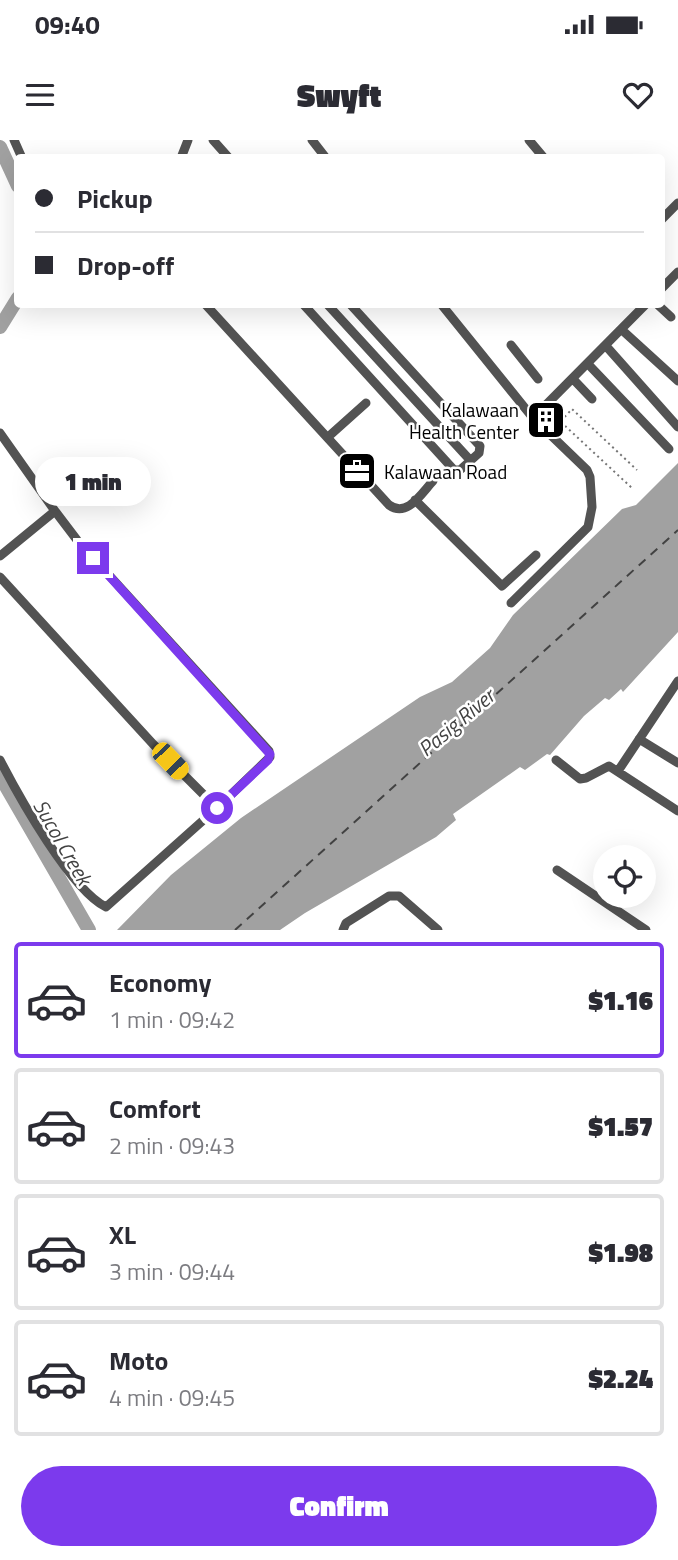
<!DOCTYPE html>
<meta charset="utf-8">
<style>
body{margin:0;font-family:"Titillium Web",sans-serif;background:#f7f7f7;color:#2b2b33;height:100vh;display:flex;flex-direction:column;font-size:26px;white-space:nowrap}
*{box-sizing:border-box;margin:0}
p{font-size:23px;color:#7c7c81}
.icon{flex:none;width:38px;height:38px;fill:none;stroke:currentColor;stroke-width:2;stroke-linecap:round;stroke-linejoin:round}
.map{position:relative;height:790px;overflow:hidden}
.drawer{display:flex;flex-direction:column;background:#fff;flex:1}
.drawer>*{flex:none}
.top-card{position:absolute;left:14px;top:14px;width:651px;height:154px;border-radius:7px;box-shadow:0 7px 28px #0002;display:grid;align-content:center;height:154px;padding:0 21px;background:#fff}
.fabs{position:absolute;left:593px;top:705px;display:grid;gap:14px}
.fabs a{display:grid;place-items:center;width:63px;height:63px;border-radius:50%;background:#fff;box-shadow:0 7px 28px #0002;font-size:35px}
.end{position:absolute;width:32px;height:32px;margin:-16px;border:9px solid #7c3aed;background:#fff;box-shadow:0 0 0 4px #fff}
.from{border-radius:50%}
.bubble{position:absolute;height:49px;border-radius:24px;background:#fff;box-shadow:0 7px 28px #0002;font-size:23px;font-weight:800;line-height:49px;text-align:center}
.car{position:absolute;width:21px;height:42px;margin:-21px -10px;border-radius:9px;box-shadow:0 0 5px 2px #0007;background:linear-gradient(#f5c518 24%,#345 0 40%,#f5c518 0 76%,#345 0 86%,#f5c518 0)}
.top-card b{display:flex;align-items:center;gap:24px;height:66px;font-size:26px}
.top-card b+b{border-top:2px solid #e1e1e2}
.top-card i{width:18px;height:18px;background:#2b2b33}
ul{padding:12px 0 0;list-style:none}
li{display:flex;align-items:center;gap:21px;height:116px;margin:0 14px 10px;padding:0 7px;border:4px solid #e1e1e2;border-radius:7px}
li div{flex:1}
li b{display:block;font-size:26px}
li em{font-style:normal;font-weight:800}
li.current{border-color:#7c3aed}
li>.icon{width:63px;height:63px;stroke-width:1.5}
.action{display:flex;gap:14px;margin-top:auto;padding:14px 21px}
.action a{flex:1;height:80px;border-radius:42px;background:#7c3aed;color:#fff;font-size:28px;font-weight:800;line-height:80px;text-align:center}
.status{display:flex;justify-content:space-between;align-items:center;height:49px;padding:0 35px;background:#fff;direction:ltr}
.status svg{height:19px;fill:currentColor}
header{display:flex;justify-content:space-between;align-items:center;height:91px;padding:0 21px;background:#fff;font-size:32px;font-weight:800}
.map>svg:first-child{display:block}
.water{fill:#a1a1a1}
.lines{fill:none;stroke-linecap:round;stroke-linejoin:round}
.river{stroke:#a1a1a1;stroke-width:14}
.ferry{stroke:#424242;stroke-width:2;stroke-dasharray:9 7;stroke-linecap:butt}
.path{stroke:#757575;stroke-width:2;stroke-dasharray:2 3.5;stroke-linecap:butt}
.minor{stroke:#535353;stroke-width:9}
.route{stroke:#7c3aed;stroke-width:9}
.labels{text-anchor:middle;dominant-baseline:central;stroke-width:5;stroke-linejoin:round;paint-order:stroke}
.poi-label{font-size:19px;fill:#000;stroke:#fff;text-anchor:end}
.water-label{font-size:21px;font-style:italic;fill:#424242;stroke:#fff}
</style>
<div class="status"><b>09:40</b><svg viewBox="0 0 49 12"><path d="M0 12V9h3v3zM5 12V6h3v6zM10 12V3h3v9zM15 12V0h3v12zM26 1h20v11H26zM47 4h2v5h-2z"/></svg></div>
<header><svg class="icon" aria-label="menu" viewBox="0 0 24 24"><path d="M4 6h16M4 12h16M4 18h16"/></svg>Swyft<svg class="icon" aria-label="heart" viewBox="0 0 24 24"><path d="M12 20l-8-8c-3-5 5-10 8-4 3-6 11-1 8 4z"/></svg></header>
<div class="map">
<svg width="678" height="790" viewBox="0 0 678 790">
<rect width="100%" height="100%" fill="#fff"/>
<!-- water -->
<path class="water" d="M678 323V492L623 552 621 549 609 560 605 558 584 576 550 615 547 614 525 630 520 627 453 674 456 680 436 697 305 773 280 790H117L171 735 241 678 420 557 452 542 490 508 513 475 622 369 636 365Z"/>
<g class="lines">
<!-- river -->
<path class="river" d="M0 7 18 46
M0 187 18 158
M0 636 89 790"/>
<!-- ferry -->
<path class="ferry" d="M235 790 678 390"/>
<!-- path -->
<path class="path" d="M549 271 633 349
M561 281 572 269 637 330"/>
<!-- minor -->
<path class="minor" d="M14 0 22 18
M213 0 229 18
M312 0 326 18
M529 0 544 18
M181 18 188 0
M662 79 678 63
M662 148 678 132
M205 164 389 365C407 378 421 354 433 341
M303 164 454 330H460L479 313 480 306 350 164
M327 164 470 320
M441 164 533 278 587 330 590 337 592 367 588 387 511 463
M657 164 671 177
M622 190 678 241
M511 205 538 239
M606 206 678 287
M588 224 669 309
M573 239 592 259
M533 278 646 164
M0 293 55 371 0 416
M328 297 366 263
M415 360 502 446 536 415
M0 437 153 604 217 668
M639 599 678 623
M0 620C19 657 71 750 106 767L217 668 270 617 269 611 77 400 55 371
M556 620 580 639 586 638 609 626 678 671
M618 631 678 541
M557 730 646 790
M343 790 346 783 389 756H399L438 790"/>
</g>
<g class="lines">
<!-- route -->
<path class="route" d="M93 418 270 614 268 620 217 668"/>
</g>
<!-- icons -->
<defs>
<symbol id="building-square" viewBox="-11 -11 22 22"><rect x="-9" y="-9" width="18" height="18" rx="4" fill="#000" stroke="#fff"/><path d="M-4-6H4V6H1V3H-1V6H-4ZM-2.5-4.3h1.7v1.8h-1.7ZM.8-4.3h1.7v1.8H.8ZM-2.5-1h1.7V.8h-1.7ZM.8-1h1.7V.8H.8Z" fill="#fff"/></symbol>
<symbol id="office-square" viewBox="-11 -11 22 22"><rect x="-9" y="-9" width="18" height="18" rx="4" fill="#000" stroke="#fff"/><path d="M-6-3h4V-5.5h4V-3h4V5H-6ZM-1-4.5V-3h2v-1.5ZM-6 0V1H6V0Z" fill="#fff"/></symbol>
</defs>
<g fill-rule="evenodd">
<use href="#building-square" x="524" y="258" width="44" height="44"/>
<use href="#office-square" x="335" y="309" width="44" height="44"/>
</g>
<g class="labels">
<!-- poi labels -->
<g class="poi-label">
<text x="519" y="269">Kalawaan<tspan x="519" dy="22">Health Center</tspan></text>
<text x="384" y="331" text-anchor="start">Kalawaan Road</text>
</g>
<!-- water labels -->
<g class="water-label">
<text transform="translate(456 582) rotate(-40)">Pasig River</text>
<text transform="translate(63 702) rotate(60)">Sucol Creek</text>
</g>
</g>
</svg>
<div class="fabs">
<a><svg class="icon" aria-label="locate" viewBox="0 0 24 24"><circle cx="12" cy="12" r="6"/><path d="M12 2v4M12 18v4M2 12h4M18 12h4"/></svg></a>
</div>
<i class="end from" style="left:217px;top:668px"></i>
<i class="end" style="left:93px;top:418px"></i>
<div class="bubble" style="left:35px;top:317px;width:116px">1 min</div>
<i class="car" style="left:170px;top:621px;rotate:136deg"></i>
<div class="top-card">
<b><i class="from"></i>Pickup</b>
<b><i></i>Drop-off</b>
</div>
</div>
<section class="drawer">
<ul>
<li class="current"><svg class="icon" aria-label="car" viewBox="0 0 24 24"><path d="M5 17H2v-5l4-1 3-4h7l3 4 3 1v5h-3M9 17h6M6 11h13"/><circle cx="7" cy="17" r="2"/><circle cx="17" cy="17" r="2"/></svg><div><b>Economy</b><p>1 min · 09:42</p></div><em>$1.16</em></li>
<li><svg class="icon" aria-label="car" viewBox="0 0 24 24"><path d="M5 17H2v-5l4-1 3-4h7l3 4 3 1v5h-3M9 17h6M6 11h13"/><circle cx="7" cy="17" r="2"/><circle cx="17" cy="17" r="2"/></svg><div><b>Comfort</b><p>2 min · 09:43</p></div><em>$1.57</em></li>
<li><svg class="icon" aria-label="car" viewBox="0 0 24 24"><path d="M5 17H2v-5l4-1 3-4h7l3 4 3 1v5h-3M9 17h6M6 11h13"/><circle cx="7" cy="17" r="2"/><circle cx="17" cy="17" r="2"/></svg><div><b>XL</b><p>3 min · 09:44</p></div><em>$1.98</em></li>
<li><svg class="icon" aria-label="car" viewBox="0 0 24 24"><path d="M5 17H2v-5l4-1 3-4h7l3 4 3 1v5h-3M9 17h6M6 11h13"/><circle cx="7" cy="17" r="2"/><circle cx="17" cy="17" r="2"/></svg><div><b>Moto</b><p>4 min · 09:45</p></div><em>$2.24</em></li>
</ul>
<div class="action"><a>Confirm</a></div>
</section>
